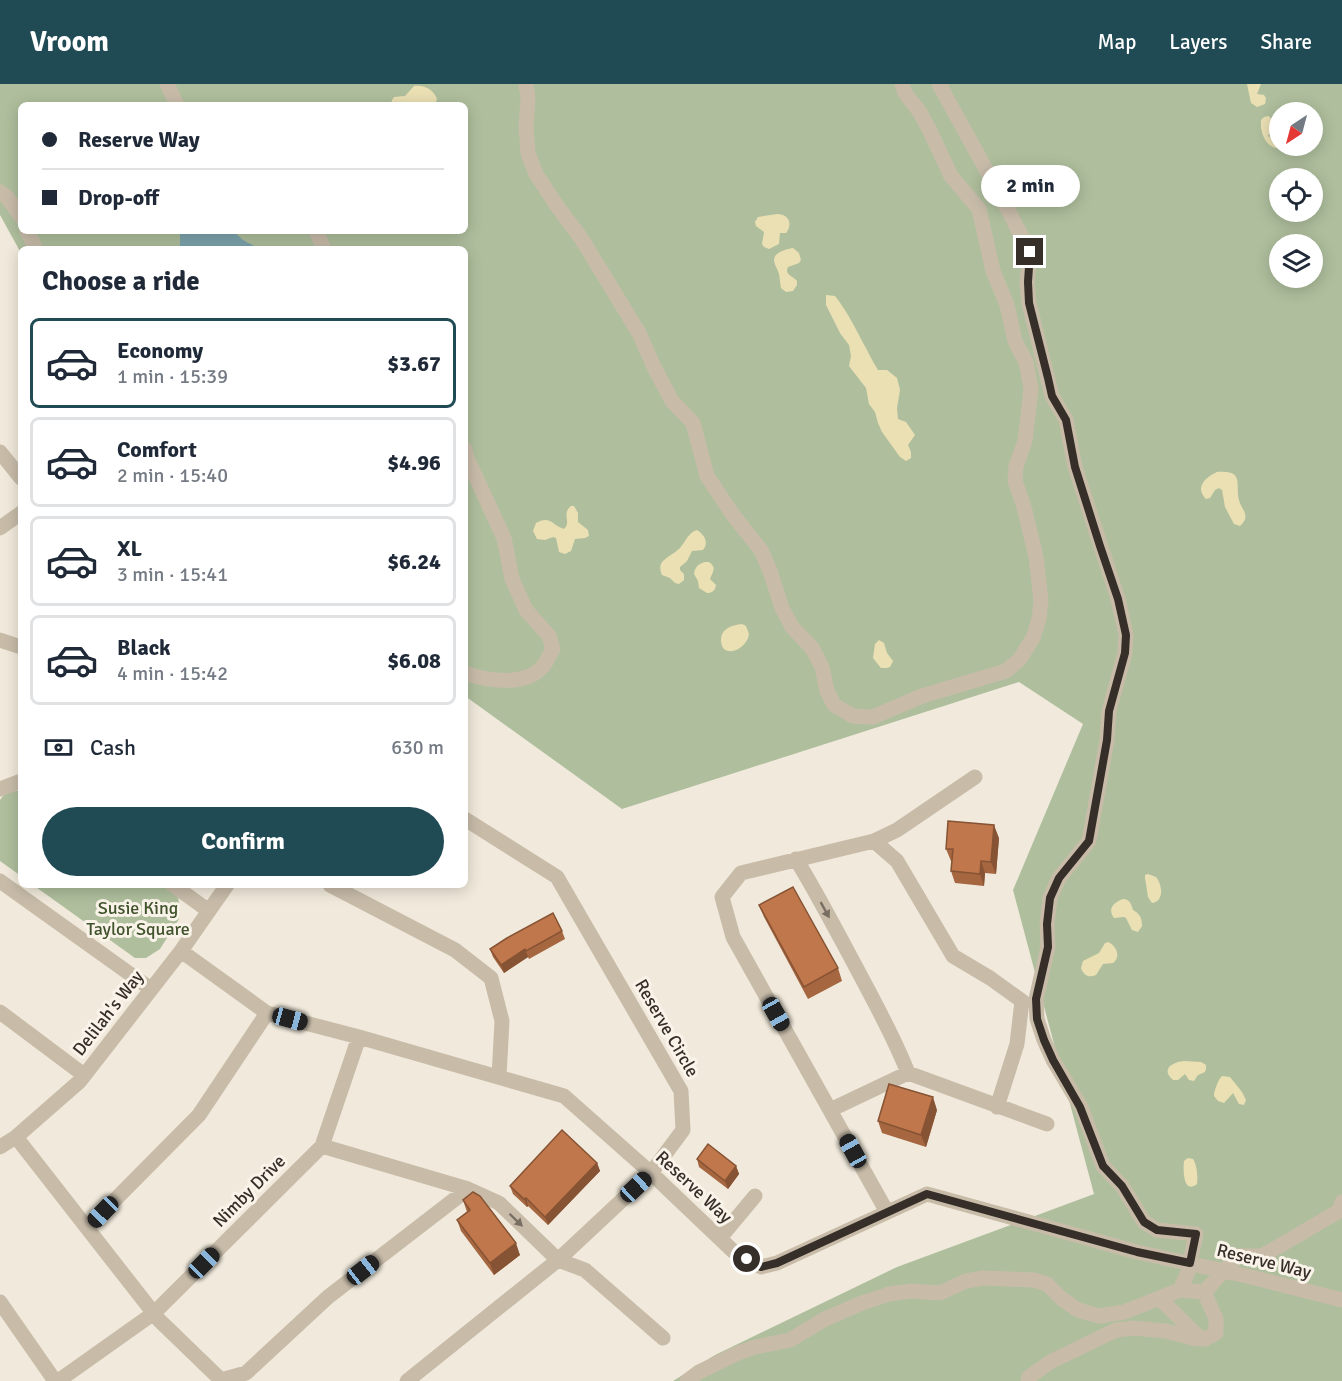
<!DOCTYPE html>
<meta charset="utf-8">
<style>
body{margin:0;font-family:Signika,sans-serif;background:#f2f2f3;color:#1f2937;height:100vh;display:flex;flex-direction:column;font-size:22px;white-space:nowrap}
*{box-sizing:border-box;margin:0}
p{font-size:20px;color:#747a83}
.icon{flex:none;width:33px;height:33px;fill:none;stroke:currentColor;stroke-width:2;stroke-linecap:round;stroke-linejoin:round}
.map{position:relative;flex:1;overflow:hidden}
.sheet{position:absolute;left:18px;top:162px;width:450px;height:642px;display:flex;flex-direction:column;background:#fff;border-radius:9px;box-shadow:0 3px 15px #0003}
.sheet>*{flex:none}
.top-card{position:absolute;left:18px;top:18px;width:450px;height:132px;border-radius:9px;box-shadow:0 3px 15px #0003;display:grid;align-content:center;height:132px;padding:0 24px;background:#fff}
.needle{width:39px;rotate:216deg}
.controls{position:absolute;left:1269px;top:18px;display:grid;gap:12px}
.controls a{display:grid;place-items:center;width:54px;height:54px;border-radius:50%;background:#fff;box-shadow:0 3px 15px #0003;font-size:30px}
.end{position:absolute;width:27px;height:27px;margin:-14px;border:8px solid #362e28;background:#fff;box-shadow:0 0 0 3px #fff}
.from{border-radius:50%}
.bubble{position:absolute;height:42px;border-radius:21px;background:#fff;box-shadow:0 3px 15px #0003;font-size:20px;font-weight:700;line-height:42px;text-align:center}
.car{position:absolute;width:18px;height:36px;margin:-18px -9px;border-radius:8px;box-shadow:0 0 4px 2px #0007;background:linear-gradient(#222 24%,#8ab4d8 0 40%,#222 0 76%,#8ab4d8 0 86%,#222 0)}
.top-card b{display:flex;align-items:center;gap:21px;height:57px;font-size:22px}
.top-card b+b{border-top:2px solid #e0e1e3}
.top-card i{width:15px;height:15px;background:#1f2937}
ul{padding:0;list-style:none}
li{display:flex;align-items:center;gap:18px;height:90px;margin:0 12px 9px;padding:0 12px;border:3px solid #e0e1e3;border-radius:9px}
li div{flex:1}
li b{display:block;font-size:22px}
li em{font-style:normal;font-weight:700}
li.on{border-color:#204b55}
li>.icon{width:54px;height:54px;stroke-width:1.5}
h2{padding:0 24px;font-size:27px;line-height:72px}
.pay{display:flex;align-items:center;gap:15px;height:66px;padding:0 24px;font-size:22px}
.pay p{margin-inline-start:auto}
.primary-button{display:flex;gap:12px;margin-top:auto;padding:12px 24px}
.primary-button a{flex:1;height:69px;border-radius:36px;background:#204b55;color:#fff;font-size:24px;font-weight:700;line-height:69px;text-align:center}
header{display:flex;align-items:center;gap:36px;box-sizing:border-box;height:84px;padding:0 30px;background:#204b55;color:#fff}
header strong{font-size:28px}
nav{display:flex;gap:33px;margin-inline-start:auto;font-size:21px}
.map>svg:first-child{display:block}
.green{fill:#afbf9d;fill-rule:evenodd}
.sand{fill:#ebe0b4}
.water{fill:#7da4ad}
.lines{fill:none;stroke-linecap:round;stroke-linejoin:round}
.minor{stroke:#c8bca9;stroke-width:15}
.wall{fill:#a56640}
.shaded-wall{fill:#865334}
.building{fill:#c0774b;stroke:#865334;stroke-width:1.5}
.oneway{fill:#786e62}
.route{stroke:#362e28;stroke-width:8}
.labels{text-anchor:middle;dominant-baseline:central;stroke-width:6;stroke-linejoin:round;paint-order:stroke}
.park-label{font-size:18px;fill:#40532d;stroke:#f9f3e9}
.street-label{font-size:18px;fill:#362e28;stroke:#f9f3e9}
</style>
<header>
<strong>Vroom</strong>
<nav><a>Map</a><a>Layers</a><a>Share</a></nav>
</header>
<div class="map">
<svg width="1342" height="1297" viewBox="0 0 1342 1297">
<rect width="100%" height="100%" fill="#f1eadc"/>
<!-- green -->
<path class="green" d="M0 0H1342V1297H673L715 1271 897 1183 1094 1110 1013 806 1083 640 1019 598 622 725 465 612V165H21V169L0 131ZM21 21H465V147H21ZM1280 28H1312V62H1280ZM1280 94H1312V128H1280ZM1280 160H1312V194H1280Z
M21 706V792L0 777V716L5 709Z
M33 801H165L178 813 180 825 179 835 160 865 146 874H135Z"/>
<!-- sand -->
<path class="sand" d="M1247 0H1261L1257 10 1264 11 1266 14 1265 20 1257 23 1251 19Z
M414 2C424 1 433 5 437 15L435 21H391L392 16 394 13 405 12Z
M1269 32 1274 39 1268 52 1269 53 1275 49 1279 52 1280 62 1275 64C1264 60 1260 47 1261 36L1264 33Z
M777 130C789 130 793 140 786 149H780L779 160 769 165 764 163 762 160 764 148 756 142 755 138 758 133Z
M793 164 799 169 801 176 799 179 788 183C784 191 793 192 797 197V201L793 207 786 208 781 204C780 200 780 195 779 190 778 186 774 180 774 176 774 168 787 165 793 164Z
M826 211 835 212C846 226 854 241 862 257 868 267 872 277 878 286H887L897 294 900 306 897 324 898 335 906 338 915 351 908 361 911 368V374L906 377 900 373 882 348 878 339 875 328 869 320 866 304 849 282 851 272 849 261 840 249 826 221Z
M1217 388C1245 386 1235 400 1239 416 1241 426 1252 431 1240 442L1234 440 1225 423 1222 406 1219 404 1215 406 1210 414 1206 415C1194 403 1206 393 1217 388Z
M571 422H574L578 429V438L588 446 589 452 585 454 575 455 571 467 565 470 559 468 556 454 553 453 545 456 537 455 533 447 536 439C550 431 552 441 564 445 572 438 561 430 571 422Z
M697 446C703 450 708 456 705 463L703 466 692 467 687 477 680 483V486L684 490V496L679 500 675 499 670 494 662 491C660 486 659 481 663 477 668 472 675 469 680 464 686 457 688 449 697 446Z
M705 478H709C717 484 713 487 710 495L716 501C715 507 712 509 707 509L699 504 698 497 694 490C695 483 698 480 705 478Z
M742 540 746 542 749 550C748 561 733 572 724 565 722 563 721 559 721 556 721 545 732 541 742 540Z
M879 556 884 559 887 569 893 577 890 583 887 584H881L873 574 875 560Z
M1148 790 1156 793C1162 800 1165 817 1152 819L1148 813 1145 794V791Z
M1123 815C1130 815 1131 820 1133 826 1140 830 1142 834 1142 842L1138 848 1132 846 1126 834 1124 833 1114 834C1107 825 1114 818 1123 815Z
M1108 858C1117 862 1121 873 1113 879L1103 880 1096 891C1089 894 1084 892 1081 884L1083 877 1099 869 1105 859Z
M1184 977 1201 978 1206 981V985L1205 988 1198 991 1194 997 1189 996 1185 990 1178 996H1173C1160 985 1173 978 1184 977Z
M1222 992 1230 993 1242 1008 1246 1016 1244 1021 1239 1020 1233 1009 1224 1019 1218 1017 1214 1012C1214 1007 1218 996 1222 992Z
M1188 1074 1193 1075C1197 1081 1198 1093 1197 1100 1183 1111 1183 1086 1184 1077Z"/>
<!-- water -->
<path class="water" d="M185 147H233L243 156 260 165H180V149Z"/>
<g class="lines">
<!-- minor -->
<path class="minor" d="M167 0 177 21
M526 0 528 15 526 43 528 69 536 90 557 122 581 154 639 249 654 283 672 317 693 339 707 392 733 431 761 466 770 487 782 524 792 543 812 564 822 583 827 607 834 621 853 632 873 633 922 612 1006 587 1019 576 1033 554 1039 535 1041 517 1036 473 1024 423 1015 397 1016 382 1025 357 1031 305 1026 278 1015 257 1007 221 993 187 979 125 951 92 929 45 919 27 905 9 902 0
M939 0 1006 122 1030 169 1027 198 1029 219 1052 312 1066 336 1075 383 1118 515 1126 551 1125 569 1109 627 1107 656 1089 757 1059 794 1050 814 1047 840 1048 863 1036 915 1037 935 1044 956 1053 976 1081 1023 1103 1082 1122 1102 1144 1138 1157 1146 1196 1150 1188 1188 1180 1206
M0 108 7 113 21 133
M27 147 36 165
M316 147 324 165
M465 365 466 372 504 454 512 495 526 526 549 552 553 565C550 570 547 577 543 582 526 603 487 597 465 589
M0 368 21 394
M0 444 21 429
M0 556 21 563
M0 705 21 697
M874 757 897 746 975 693
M796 775C818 811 837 848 857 885 875 919 894 953 908 989
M0 797 151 905
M173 801 209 827
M330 801 455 866 491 894 502 937 499 993
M181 867 267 929 359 953 564 1012 651 1089 733 1167 761 1183 777 1179 927 1110 1137 1168 1247 1192 1342 1216
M0 928 84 991
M830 1026 908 989 1047 1040
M16 1053 159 1236 221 1296 246 1289 328 1213 468 1105
M322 1062 468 1105 499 1119 558 1176 585 1186 663 1254
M0 1063 16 1053 80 997 181 867 227 801
M887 1128 733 853 722 813 741 789 874 757 897 777 953 872 990 894 1022 917 1017 960 997 1023
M87 1144 199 1031 267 929
M720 1154 755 1112
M1204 1208 1238 1172H1262L1339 1127 1342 1118
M1159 1214 1201 1255
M0 1218 55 1297
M58 1297 154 1229 322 1062 359 953
M407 1297 558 1176 651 1089 683 1046 681 1007 557 793 465 735
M687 1297 699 1288 738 1269 755 1263 790 1256 825 1235 862 1219 889 1210 912 1207 940 1209 966 1197 983 1194 1034 1196 1047 1200 1062 1215 1078 1226 1099 1232 1124 1228 1180 1206 1204 1208
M1028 1297 1029 1293 1050 1278 1116 1246 1134 1244 1166 1247 1192 1254 1201 1255H1205L1216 1249V1235L1204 1208"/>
</g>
<!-- wall -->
<path class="wall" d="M999 754 996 790 985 789 984 802 955 799 951 787 952 777H951L946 765Z
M759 821 838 884 842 897 808 915 764 833Z
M562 847 565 855 529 875 528 873 504 889 493 873 490 865Z
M937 1026 926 1063 882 1049 878 1037Z
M697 1075 736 1082 739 1090 728 1105 699 1083Z
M597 1079 600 1087 548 1141 528 1122 527 1123 513 1110 510 1102Z
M463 1116 520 1171 494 1191 461 1147 457 1136 467 1128Z"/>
<!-- shaded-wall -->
<path class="shaded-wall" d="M994 741 999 754 996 790 991 778Z
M981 777 985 789 984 802 980 790Z
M525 865 528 873 504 889 501 881Z
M933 1013 937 1026 926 1063 921 1051Z
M597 1079 600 1087 548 1141 545 1133Z
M736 1082 739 1090 728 1105 725 1097Z
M526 1114 528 1122 527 1123 524 1115Z
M516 1159 520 1171 494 1191 490 1179Z"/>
<!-- building -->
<path class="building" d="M948 737 994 741 991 778 981 777 980 790 951 787 953 765H946Z
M793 803 838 884 804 903 759 821Z
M553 829 562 847 526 867 525 865 501 881 490 865 507 854Z
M889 1000 933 1013 921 1051 878 1037Z
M562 1046 597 1079 545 1133 526 1114 524 1115 510 1102Z
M708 1060 736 1082 725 1097 697 1075Z
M473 1108 480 1112 516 1159 490 1179 457 1136 470 1126 463 1116Z"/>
<!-- one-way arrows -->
<defs><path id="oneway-solid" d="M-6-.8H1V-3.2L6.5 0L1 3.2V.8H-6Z" transform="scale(1.5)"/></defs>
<g class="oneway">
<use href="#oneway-solid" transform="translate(825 826) rotate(61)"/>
<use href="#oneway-solid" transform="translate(516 1136) rotate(44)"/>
</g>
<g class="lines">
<!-- route -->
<path class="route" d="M747 1175 761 1183 777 1179 927 1110 1137 1168 1190 1179 1196 1150 1157 1146 1144 1138 1122 1102 1103 1082 1080 1023 1053 976 1044 956 1037 935 1036 915 1048 863 1047 840 1050 814 1059 794 1089 757 1107 656 1109 627 1125 569 1126 551 1118 515 1100 462 1075 383 1066 336 1052 312 1048 294 1029 219 1028 198 1030 168"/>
</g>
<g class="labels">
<!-- park labels -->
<g class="park-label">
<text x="138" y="824">Susie King<tspan x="138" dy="21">Taylor Square</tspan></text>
</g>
<!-- street labels -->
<g class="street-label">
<text transform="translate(108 929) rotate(-52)">Delilah's Way</text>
<text transform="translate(667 944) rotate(60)">Reserve Circle</text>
<text transform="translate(694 1103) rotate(43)">Reserve Way</text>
<text transform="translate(249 1107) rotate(-45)">Nimby Drive</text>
<text transform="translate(1264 1177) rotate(14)">Reserve Way</text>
</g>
</g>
</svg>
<div class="controls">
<a><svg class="needle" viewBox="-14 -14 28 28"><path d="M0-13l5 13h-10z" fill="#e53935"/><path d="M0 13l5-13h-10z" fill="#747a83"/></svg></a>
<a><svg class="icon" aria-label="locate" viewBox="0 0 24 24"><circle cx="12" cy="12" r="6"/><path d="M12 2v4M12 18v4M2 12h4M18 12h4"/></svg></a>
<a><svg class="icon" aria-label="layers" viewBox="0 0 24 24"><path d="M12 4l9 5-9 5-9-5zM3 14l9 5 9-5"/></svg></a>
</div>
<i class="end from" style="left:747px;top:1175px"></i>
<i class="end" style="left:1030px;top:168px"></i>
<div class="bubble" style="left:981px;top:81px;width:99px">2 min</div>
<i class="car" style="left:776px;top:930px;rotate:151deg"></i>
<i class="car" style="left:290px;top:935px;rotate:105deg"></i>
<i class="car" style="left:853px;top:1067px;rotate:331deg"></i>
<i class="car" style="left:636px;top:1103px;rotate:47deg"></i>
<i class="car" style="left:103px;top:1128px;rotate:224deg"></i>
<i class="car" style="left:204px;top:1179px;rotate:45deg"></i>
<i class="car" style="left:363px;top:1186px;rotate:52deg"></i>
<div class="top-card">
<b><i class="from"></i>Reserve Way</b>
<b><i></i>Drop-off</b>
</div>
<section class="sheet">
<h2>Choose a ride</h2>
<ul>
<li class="on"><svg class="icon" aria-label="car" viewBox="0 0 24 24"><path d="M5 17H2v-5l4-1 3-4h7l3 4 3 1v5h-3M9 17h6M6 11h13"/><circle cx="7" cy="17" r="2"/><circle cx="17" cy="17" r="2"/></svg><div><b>Economy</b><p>1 min · 15:39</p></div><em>$3.67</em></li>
<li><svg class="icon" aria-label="car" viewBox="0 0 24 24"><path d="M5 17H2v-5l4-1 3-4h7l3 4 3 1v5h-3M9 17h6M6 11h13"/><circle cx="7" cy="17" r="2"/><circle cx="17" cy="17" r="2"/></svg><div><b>Comfort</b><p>2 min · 15:40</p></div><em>$4.96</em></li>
<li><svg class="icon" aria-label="car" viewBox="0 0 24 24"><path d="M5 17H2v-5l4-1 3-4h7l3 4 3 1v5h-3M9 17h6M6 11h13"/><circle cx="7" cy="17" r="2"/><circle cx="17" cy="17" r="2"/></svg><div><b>XL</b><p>3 min · 15:41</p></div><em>$6.24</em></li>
<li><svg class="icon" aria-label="car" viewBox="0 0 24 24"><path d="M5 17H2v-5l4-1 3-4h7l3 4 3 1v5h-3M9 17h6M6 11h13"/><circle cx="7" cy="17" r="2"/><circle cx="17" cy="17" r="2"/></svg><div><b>Black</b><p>4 min · 15:42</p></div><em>$6.08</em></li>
</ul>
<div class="pay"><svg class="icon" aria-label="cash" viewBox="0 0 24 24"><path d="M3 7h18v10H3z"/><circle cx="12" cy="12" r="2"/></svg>Cash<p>630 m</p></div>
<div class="primary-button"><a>Confirm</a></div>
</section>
</div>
